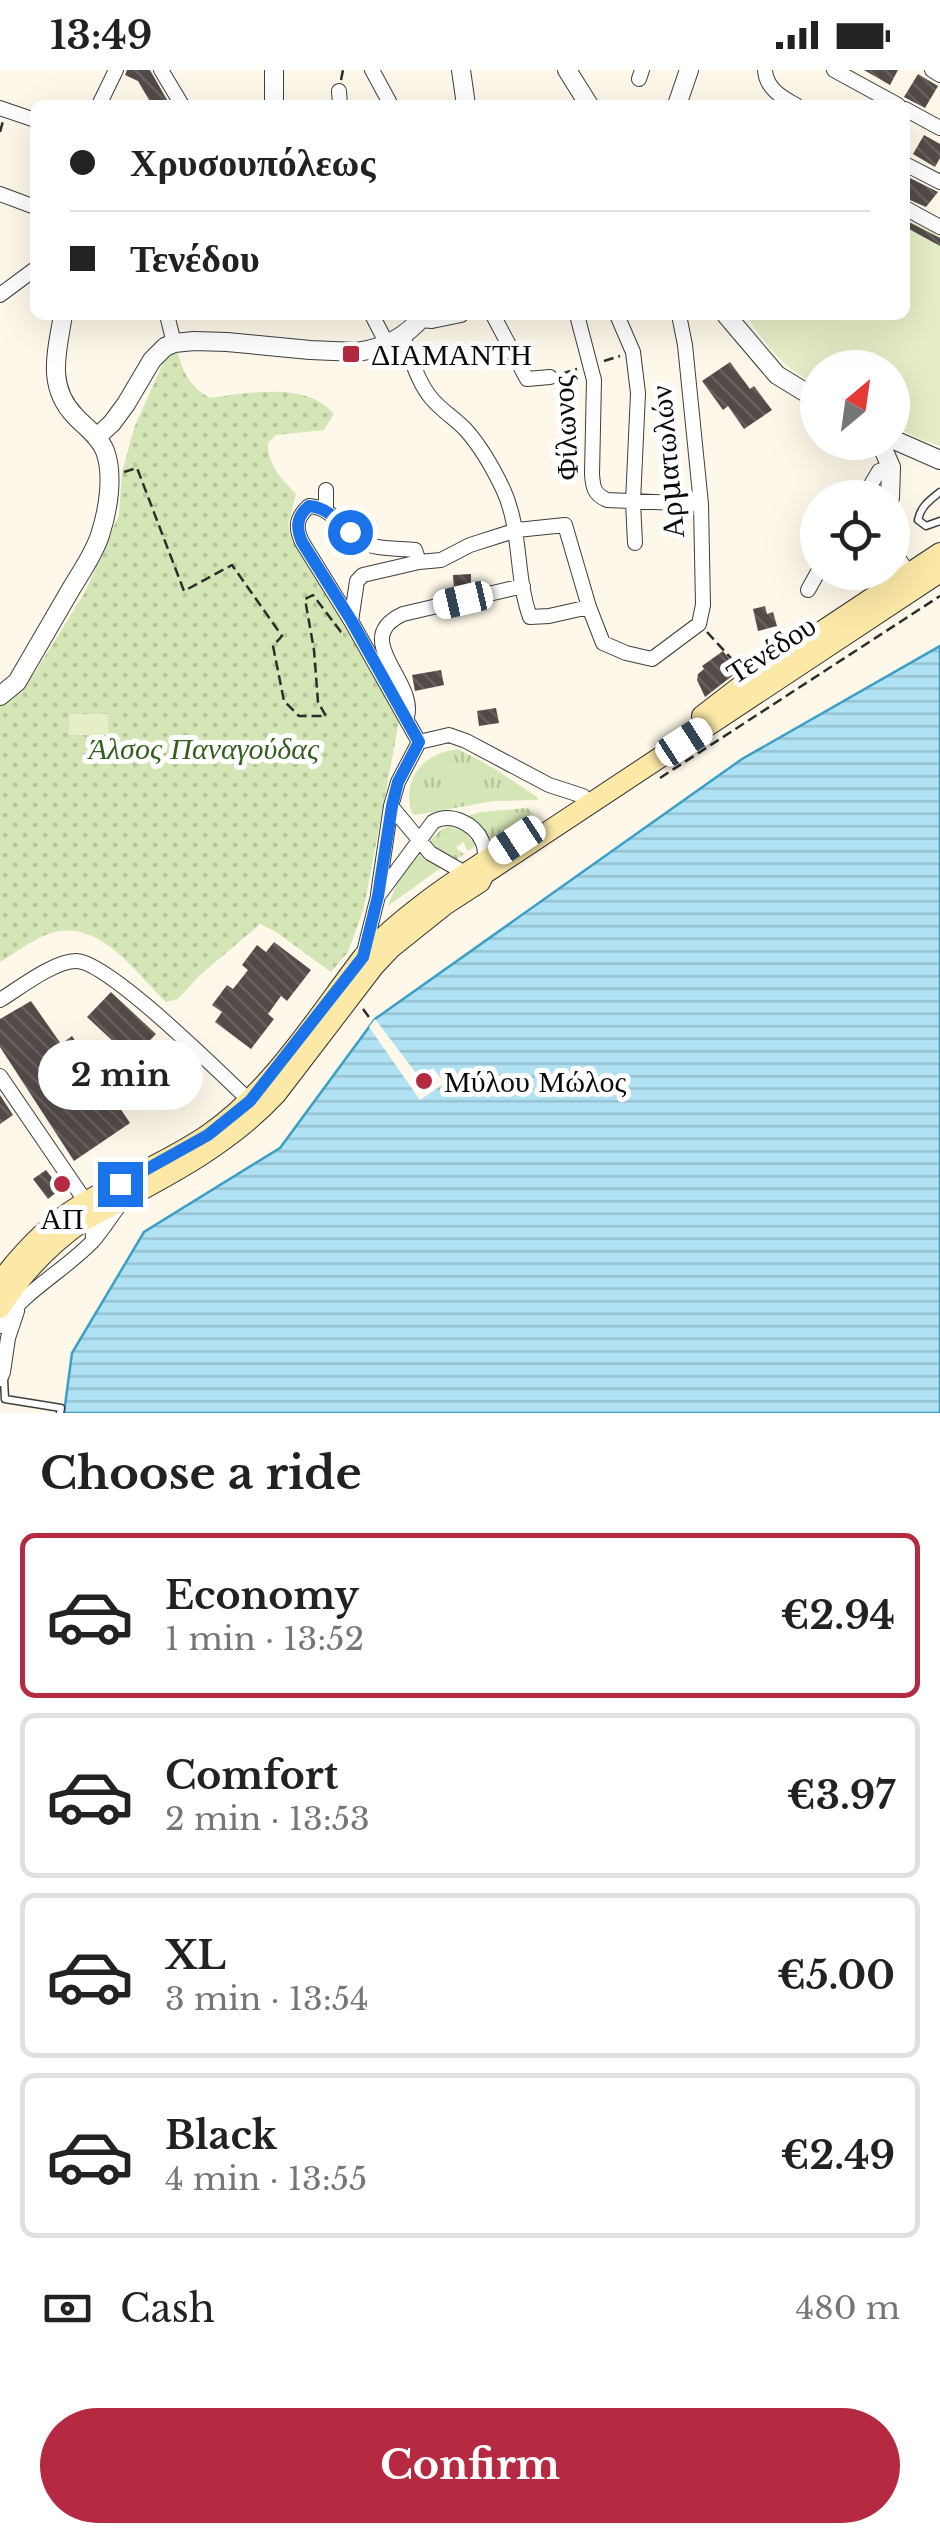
<!DOCTYPE html>
<meta charset="utf-8">
<style>
body{margin:0;font-family:"Libre Baskerville",serif;background:#f2f2f2;color:#222;height:100vh;display:flex;flex-direction:column;font-size:38px;white-space:nowrap}
*{box-sizing:border-box;margin:0}
p{font-size:32px;color:#767676}
.icon{flex:none;width:55px;height:55px;fill:none;stroke:currentColor;stroke-width:2;stroke-linecap:round;stroke-linejoin:round}
.map{position:relative;height:1343px;overflow:hidden}
.details{display:flex;flex-direction:column;background:#fff;flex:1}
.details>*{flex:none}
.top-card{position:absolute;left:30px;top:30px;width:880px;height:220px;border-radius:15px;box-shadow:0 10px 40px #0002;display:grid;align-content:center;height:220px;padding:0 40px;background:#fff}
.needle{width:65px;rotate:29deg}
.fabs{position:absolute;left:800px;top:280px;display:grid;gap:20px}
.fabs a{display:grid;place-items:center;width:110px;height:110px;border-radius:50%;background:#fff;box-shadow:0 10px 40px #0002;font-size:50px}
.end{position:absolute;width:45px;height:45px;margin:-22px;border:12px solid #1a73e8;background:#fff;box-shadow:0 0 0 5px #fff}
.from{border-radius:50%}
.bubble{position:absolute;height:70px;border-radius:35px;background:#fff;box-shadow:0 10px 40px #0002;font-size:32px;font-weight:700;line-height:70px;text-align:center}
.car{position:absolute;width:30px;height:60px;margin:-30px -15px;border-radius:12px;box-shadow:0 0 8px 2px #0007;background:linear-gradient(#fff 24%,#345 0 40%,#fff 0 76%,#345 0 86%,#fff 0)}
.top-card b{display:flex;align-items:center;gap:35px;height:95px;font-size:38px}
.top-card b+b{border-top:2px solid #e0e0e0}
.top-card i{width:25px;height:25px;background:#222}
ul{padding:0;list-style:none}
li{display:flex;align-items:center;gap:30px;height:165px;margin:0 20px 15px;padding:0 20px;border:5px solid #e0e0e0;border-radius:15px}
li div{flex:1}
li b{display:block;font-size:38px}
li em{font-style:normal;font-weight:700}
li.on{border-color:#b52a40}
li>.icon{width:90px;height:90px;stroke-width:1.5}
h2{padding:0 40px;font-size:45px;line-height:120px}
.pay{display:flex;align-items:center;gap:25px;height:110px;padding:0 40px;font-size:38px}
.pay p{margin-inline-start:auto}
.button{display:flex;gap:20px;margin-top:auto;padding:20px 40px}
.button a{flex:1;height:115px;border-radius:60px;background:#b52a40;color:#fff;font-size:40px;font-weight:700;line-height:115px;text-align:center}
.status{display:flex;justify-content:space-between;align-items:center;height:70px;padding:0 50px;background:#fff;direction:ltr}
.status svg{height:28px;fill:currentColor}
.map>svg:first-child{display:block}
.grass{fill:url(#grass-tufts)}
.park{fill:url(#park-dots)}
.pitch{fill:#e5eec7}
.water{fill:url(#water-rules);stroke:#3b9fc7;stroke-width:2.5}
.pier{fill:#fef8ea}
.building{fill:url(#building-back-hatch)}
.lines{fill:none;stroke-linecap:round;stroke-linejoin:round}
.service-casing{stroke:#3e3e3e;stroke-width:9}
.minor-casing{stroke:#3e3e3e;stroke-width:16}
.tertiary-casing{stroke:#3e3e3e;stroke-width:20}
.secondary-casing{stroke:#2d2d2d;stroke-width:22}
.path{stroke:#2d2d2d;stroke-width:2.5;stroke-dasharray:10 5;stroke-linecap:butt}
.service{stroke:#fff;stroke-width:6}
.minor{stroke:#fff;stroke-width:14}
.tertiary{stroke:#fff;stroke-width:18}
.secondary{stroke:#fce9a8;stroke-width:20}
.route{stroke:#1a73e8;stroke-width:12}
.poi-dot{fill:#b52a40;stroke:#fff;stroke-width:4}
.labels{text-anchor:middle;dominant-baseline:central;stroke-width:10;stroke-linejoin:round;paint-order:stroke}
.poi-label{font-size:30px;fill:#0b0b0b;stroke:#fff;text-anchor:start}
.street-label{font-size:30px;fill:#0b0b0b;stroke:#fff}
.park-label{font-size:30px;font-style:italic;fill:#345f1f;stroke:#fff}
</style>
<div class="status"><b>13:49</b><svg viewBox="0 0 49 12"><path d="M0 12V9h3v3zM5 12V6h3v6zM10 12V3h3v9zM15 12V0h3v12zM26 1h20v11H26zM47 4h2v5h-2z"/></svg></div>
<div class="map">
<svg width="940" height="1343" viewBox="0 0 940 1343">
<defs>
<pattern id="grass-tufts" width="24" height="20" patternUnits="userSpaceOnUse" patternTransform="scale(2.5)"><rect width="24" height="20" fill="#d5e6b6"/><path d="M3 7l-1-3M5 7V3M7 7l1-3M15 17l-1-3M17 17v-4M19 17l1-3" fill="none" stroke="#b6c49b"/></pattern>
<pattern id="park-dots" width="8" height="8" patternUnits="userSpaceOnUse" patternTransform="scale(2.5)"><rect width="8" height="8" fill="#d5e6b6"/><path d="M2 2h.1M6 6h.1" fill="none" stroke="#b6c49b" stroke-width="1.8" stroke-linecap="round"/></pattern>
<pattern id="water-rules" width="6" height="5" patternUnits="userSpaceOnUse" patternTransform="scale(2.5)"><rect width="6" height="5" fill="#b1e2f3"/><path d="M0 2.5h6" fill="none" stroke="#97c1cf"/></pattern>
<pattern id="building-back-hatch" width="6" height="6" patternUnits="userSpaceOnUse" patternTransform="scale(2.5)"><rect width="6" height="6" fill="#534b48"/><path d="M-1 5l2 2M0 0l6 6M5-1l2 2" fill="none" stroke="#67605e"/></pattern>
</defs>
<rect width="100%" height="100%" fill="#fef8ea"/>
<!-- grass -->
<path class="grass" d="M458 679 495 699 537 727 538 730 494 731 415 745 412 743C401 708 424 683 458 679Z
M528 738 533 744 488 770 484 760 467 746 481 742Z
M448 756 465 762 476 776 468 781 463 772 456 778 464 784 455 791 428 772 441 760Z
M418 777 442 797 388 836 398 810Z"/>
<!-- park -->
<path class="park" d="M177 279C183 303 189 316 210 328 248 323 307 311 334 344L324 360 276 365 268 373C268 396 281 408 296 424L288 455 292 470 321 514 400 646 364 838 348 882 331 902 276 862 260 854 200 905 178 929 166 932C135 903 99 846 48 864 32 870 15 883 0 892V635L18 623 34 604 85 522 119 445 122 402 134 358 167 284Z"/>
<!-- pitch -->
<path class="pitch" d="M905 144 940 163V376L919 369 893 355 892 298H818L817 315C781 296 768 278 746 245H905Z
M69 644H108V665H69Z"/>
<!-- water -->
<path class="water" d="M940 576V1343H64L72 1283 144 1162 280 1078 375 949 742 689Z"/>
<!-- pier -->
<path class="pier" d="M375 949 419 1007 433 998 445 1013 420 1030 369 957Z"/>
<!-- building -->
<path class="building" d="M127 0H150L170 35H152L138 11 125 5Z
M864 0H898L890 15Z
M918 4 938 16 925 38 904 27Z
M924 65 940 74V88L935 97 913 84Z
M910 108 938 122 926 137 905 128V117Z
M905 150 940 168V176L909 159 905 164Z
M730 292 750 319 754 316 772 340 744 359 728 336 723 340 702 311Z
M471 504V517L454 520 453 505Z
M765 536 767 544 773 542 777 556 758 561 753 539Z
M723 581 735 596 736 603 705 627 697 610 698 604 704 599 702 596Z
M441 600 444 615 415 621 412 605Z
M496 638 499 653 479 656 477 641Z
M274 872 311 900 287 931 281 926 268 944 274 949 251 979 215 952 222 942 212 935 227 915 233 919 248 900 242 895 257 875 266 882Z
M111 922 156 964 132 989 87 947Z
M31 931 61 974 72 966 130 1053 74 1091 0 977V949Z
M0 1025 13 1045 0 1054Z
M46 1100 53 1109 56 1106 63 1117 48 1129 33 1109Z"/>
<g class="lines">
<defs>
<path id="service" d="M940 422C929 431 921 436 918 450L926 456 940 451
M4 1309 5 1329 61 1338 60 1343"/>
<path id="minor" d="M161 0 182 35
M372 0 391 35
M765 0C766 18 781 27 796 35
M834 0 898 35
M932 0 940 5
M639 9 642 0
M339 21 340 35
M99 35 116 0
M0 38 35 50
M905 39 940 58
M905 94 940 112
M0 124 35 137
M905 138 940 157
M0 225 35 199
M167 245 174 273
M372 245 387 274
M493 245 527 309 550 307
M577 245 594 310 592 404C593 418 594 424 607 430L701 434
M617 245 633 282 638 323 633 432 635 473
M420 250 432 251 461 245
M403 266C411 286 417 312 432 329 442 341 456 349 466 360 481 377 493 398 503 419 522 460 515 505 530 547L549 546 589 537
M326 420V440
M863 428 879 401 891 397
M808 520 818 502
M351 551 357 511 363 505 419 492 441 490 470 475 517 460 565 455 589 537 603 573 626 583 652 589 699 554 703 535 701 434 685 275 679 245
M407 647C417 610 349 569 403 544L523 516
M419 672 351 551 302 472C295 457 296 448 309 436 332 437 342 459 360 471 375 480 398 478 415 480L419 492
M419 672 449 665 466 671 549 715 583 726
M391 736 430 783 472 807
M378 824 391 736 398 712 419 672
M363 886 378 826 433 752C450 742 474 753 482 771 486 778 485 787 485 795
M0 930C18 919 54 891 76 891 108 891 221 1004 250 1031
M0 1006 86 1132 92 1145 93 1171
M0 1256C24 1221 64 1201 93 1171 103 1159 112 1145 121 1133
M0 1309 3 1302 8 1268 17 1241"/>
<path id="tertiary" d="M461 0 466 35
M567 0 589 35
M274 35V0
M677 35 689 0
M726 245 777 305 818 330
M97 367 112 353 126 334 152 290 165 277 174 273 194 271 227 272 310 280 357 282C385 278 406 267 424 245
M892 369 940 390
M880 372 891 397 890 428
M892 483 915 515
M0 626 17 612C35 581 53 550 71 519 81 502 94 484 100 465 108 441 114 405 105 381 99 366 85 357 75 346 46 316 57 282 63 245"/>
<path id="secondary" d="M702 646 750 609 940 483
M0 1212C21 1184 46 1157 76 1138 118 1111 167 1093 209 1064 272 1020 317 947 363 887 401 847 445 817 491 787
M0 1238C22 1203 49 1175 83 1151 151 1114 222 1082 276 1024L374 896 391 878 446 834 480 812 484 804 940 502"/>
</defs>
<!-- service casing -->
<use href="#service" class="service-casing"/>
<!-- minor casing -->
<use href="#minor" class="minor-casing"/>
<!-- tertiary casing -->
<use href="#tertiary" class="tertiary-casing"/>
<!-- secondary casing -->
<use href="#secondary" class="secondary-casing"/>
<!-- path -->
<path class="path" d="M341 10 343 0
M0 62 3 51
M604 291 620 286
M561 304 577 299
M124 402 137 398 184 521 232 495 282 566 273 576 284 631 299 646H326L318 632 314 580 305 529 313 525 341 562 344 563
M707 562 739 597
M660 708 940 526
M363 939 371 950"/>
<!-- service -->
<use href="#service" class="service"/>
<!-- minor -->
<use href="#minor" class="minor"/>
<!-- tertiary -->
<use href="#tertiary" class="tertiary"/>
<!-- secondary -->
<use href="#secondary" class="secondary"/>
</g>
<g class="lines">
<!-- route -->
<path class="route" d="M120 1114 208 1065 250 1031 363 887 378 826 392 736 398 712 419 672 351 550 302 472C296 458 296 447 309 436 326 437 338 450 350 462"/>
</g>
<!-- markers -->
<g class="poi-dot">
<rect x="341" y="274" width="20" height="20" rx="5"/>
<circle cx="424" cy="1011" r="10"/>
<circle cx="62" cy="1114" r="10"/>
</g>
<g class="labels">
<!-- poi labels -->
<g class="poi-label">
<text x="371" y="284">ΔΙΑΜΑΝΤΗ</text>
<text x="444" y="1011">Μύλου Μώλος</text>
<text x="62" y="1148" text-anchor="middle">ΑΠ</text>
</g>
<!-- street labels -->
<g class="street-label">
<text transform="translate(565 358) rotate(-93)">Φίλωνος</text>
<text transform="translate(667 392) rotate(-95)">Αρματωλών</text>
<text transform="translate(771 579) rotate(-33)">Τενέδου</text>
</g>
<!-- park labels -->
<g class="park-label">
<text x="204" y="678">Άλσος Παναγούδας</text>
</g>
</g>
</svg>
<div class="fabs">
<a><svg class="needle" viewBox="-14 -14 28 28"><path d="M0-13l5 13h-10z" fill="#e53935"/><path d="M0 13l5-13h-10z" fill="#767676"/></svg></a>
<a><svg class="icon" aria-label="locate" viewBox="0 0 24 24"><circle cx="12" cy="12" r="6"/><path d="M12 2v4M12 18v4M2 12h4M18 12h4"/></svg></a>
</div>
<i class="end from" style="left:350px;top:462px"></i>
<i class="end" style="left:120px;top:1114px"></i>
<div class="bubble" style="left:38px;top:970px;width:165px">2 min</div>
<i class="car" style="left:463px;top:530px;rotate:257deg"></i>
<i class="car" style="left:684px;top:672px;rotate:57deg"></i>
<i class="car" style="left:517px;top:770px;rotate:237deg"></i>
<div class="top-card">
<b><i class="from"></i>Χρυσουπόλεως</b>
<b><i></i>Τενέδου</b>
</div>
</div>
<section class="details">
<h2>Choose a ride</h2>
<ul>
<li class="on"><svg class="icon" aria-label="car" viewBox="0 0 24 24"><path d="M5 17H2v-5l4-1 3-4h7l3 4 3 1v5h-3M9 17h6M6 11h13"/><circle cx="7" cy="17" r="2"/><circle cx="17" cy="17" r="2"/></svg><div><b>Economy</b><p>1 min · 13:52</p></div><em>€2.94</em></li>
<li><svg class="icon" aria-label="car" viewBox="0 0 24 24"><path d="M5 17H2v-5l4-1 3-4h7l3 4 3 1v5h-3M9 17h6M6 11h13"/><circle cx="7" cy="17" r="2"/><circle cx="17" cy="17" r="2"/></svg><div><b>Comfort</b><p>2 min · 13:53</p></div><em>€3.97</em></li>
<li><svg class="icon" aria-label="car" viewBox="0 0 24 24"><path d="M5 17H2v-5l4-1 3-4h7l3 4 3 1v5h-3M9 17h6M6 11h13"/><circle cx="7" cy="17" r="2"/><circle cx="17" cy="17" r="2"/></svg><div><b>XL</b><p>3 min · 13:54</p></div><em>€5.00</em></li>
<li><svg class="icon" aria-label="car" viewBox="0 0 24 24"><path d="M5 17H2v-5l4-1 3-4h7l3 4 3 1v5h-3M9 17h6M6 11h13"/><circle cx="7" cy="17" r="2"/><circle cx="17" cy="17" r="2"/></svg><div><b>Black</b><p>4 min · 13:55</p></div><em>€2.49</em></li>
</ul>
<div class="pay"><svg class="icon" aria-label="cash" viewBox="0 0 24 24"><path d="M3 7h18v10H3z"/><circle cx="12" cy="12" r="2"/></svg>Cash<p>480 m</p></div>
<div class="button"><a>Confirm</a></div>
</section>
